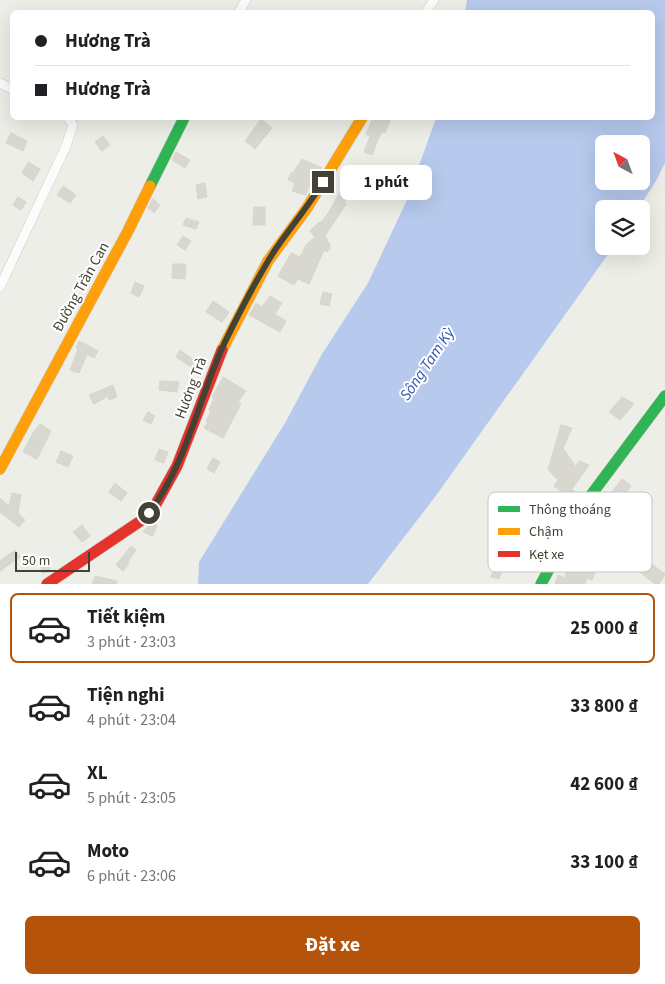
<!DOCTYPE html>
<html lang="vi">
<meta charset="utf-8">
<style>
body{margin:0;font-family:"Source Sans 3",sans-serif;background:#f2f2f2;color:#202124;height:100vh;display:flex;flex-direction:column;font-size:19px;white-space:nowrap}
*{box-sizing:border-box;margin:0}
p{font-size:16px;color:#757577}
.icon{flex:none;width:28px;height:28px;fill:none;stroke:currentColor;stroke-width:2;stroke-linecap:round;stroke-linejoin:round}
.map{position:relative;height:584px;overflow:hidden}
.panel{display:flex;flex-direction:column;background:#fff;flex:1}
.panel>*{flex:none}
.banner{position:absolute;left:10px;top:10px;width:645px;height:110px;border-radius:8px;box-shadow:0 5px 20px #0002;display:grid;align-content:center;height:110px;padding:0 25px;background:#fff}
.needle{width:32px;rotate:319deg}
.fabs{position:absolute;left:595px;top:135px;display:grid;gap:10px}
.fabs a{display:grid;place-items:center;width:55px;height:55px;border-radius:8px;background:#fff;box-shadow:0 5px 20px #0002;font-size:25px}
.scale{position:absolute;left:15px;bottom:12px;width:75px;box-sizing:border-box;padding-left:5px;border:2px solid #444234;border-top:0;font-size:14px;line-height:18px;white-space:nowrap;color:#444234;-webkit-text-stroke:4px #fff;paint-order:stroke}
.end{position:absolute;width:22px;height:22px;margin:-11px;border:6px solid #444234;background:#fff;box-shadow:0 0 0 2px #fff}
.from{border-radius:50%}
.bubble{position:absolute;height:35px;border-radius:8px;background:#fff;box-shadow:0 5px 20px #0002;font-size:16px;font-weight:700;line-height:35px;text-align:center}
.banner b{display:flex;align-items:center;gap:18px;height:48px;font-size:19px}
.banner b+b{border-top:1px solid #e0e0e0}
.banner i{width:12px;height:12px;background:#202124}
ul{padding:9px 0 0;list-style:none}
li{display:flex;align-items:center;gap:15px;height:70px;margin:0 10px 8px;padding:0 15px;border:2px solid transparent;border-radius:8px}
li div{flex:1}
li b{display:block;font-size:19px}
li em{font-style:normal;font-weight:700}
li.active{border-color:#b45309}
li>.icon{width:45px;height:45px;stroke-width:1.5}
.primary-button{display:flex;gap:10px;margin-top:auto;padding:10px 25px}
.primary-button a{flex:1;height:58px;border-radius:8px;background:#b45309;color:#fff;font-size:20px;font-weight:700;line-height:58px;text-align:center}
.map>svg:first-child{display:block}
.water{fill:#b7caed;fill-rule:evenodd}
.building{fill:#d8d7d0;stroke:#d6d6ce}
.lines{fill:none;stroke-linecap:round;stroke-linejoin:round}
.street-casing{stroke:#ccccc5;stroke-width:10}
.fast-casing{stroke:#ccccbe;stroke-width:12}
.slow-casing{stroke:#ccccbe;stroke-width:12}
.jam-casing{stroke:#ccccbe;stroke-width:12}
.street{stroke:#fcfcfc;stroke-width:9}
.fast{stroke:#30b455;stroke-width:11}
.slow{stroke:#ff9f0a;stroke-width:11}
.jam{stroke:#e5322d;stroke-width:11}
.route{stroke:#444234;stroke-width:6}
.labels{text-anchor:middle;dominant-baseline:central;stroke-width:4;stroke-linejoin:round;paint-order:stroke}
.street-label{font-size:15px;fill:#444234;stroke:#fff}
.water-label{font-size:16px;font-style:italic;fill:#2f58ae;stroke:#fff}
.key{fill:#fff;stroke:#c7c6c2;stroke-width:1}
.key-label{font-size:14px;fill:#444234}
</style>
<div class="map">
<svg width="665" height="584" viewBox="0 0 665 584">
<rect width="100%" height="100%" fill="#eeeee8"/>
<!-- water -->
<path class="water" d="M467 0H665V163L656 181 638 209H604V246H614L435 497 368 584H198L199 562 285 423 322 354 368 283 406 202 436 118H652V12H465ZM604 144H641V181H604Z"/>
<!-- building -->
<path class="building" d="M373 118H391L385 133 381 132 372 155 364 152 370 136 366 134Z
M261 119 272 128 255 149 245 141Z
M11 133 27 141 23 151 6 143Z
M103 136 110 145 102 151 95 142Z
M176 152 190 160 185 168 172 160Z
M302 159 322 168 318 175 316 174 311 186 310 188H308L306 195 292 191 295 183 288 180 291 173H293Z
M28 162 40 169 33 181 22 173Z
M350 179 355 182 344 203 346 204 325 236 330 245V248L327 252 324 250 309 284 298 279 294 285 278 276 291 253 300 257 306 245 315 237 310 231 319 222 320 223 327 215 343 187 344 188Z
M205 183 207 197 198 199 196 185Z
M63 186 76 195 70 203 57 195Z
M18 197 26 202 21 210 13 205Z
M153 199 160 205 154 213 148 208Z
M254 207H265V225H253Z
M186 218 199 222 196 229 183 225Z
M183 236 191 241 185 250 177 245Z
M173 264H186L185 279 172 278Z
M135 282 144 286 139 297 131 293Z
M323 292 332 294 329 306 320 304Z
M270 296 282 303 275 314 286 321 280 332 249 315 256 303 262 307Z
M213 301 229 312 222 322 206 312Z
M79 341 98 351 94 358 87 354 79 373 70 370 78 349 76 348Z
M180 350 195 361 191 367 176 357Z
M223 377 246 391 238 402 241 404 223 438 204 428 208 422 206 421 211 411 209 410 214 398 212 397Z
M160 381 179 382 177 392 159 390Z
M113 385 117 397 109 400 108 396 94 404 89 395Z
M622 397 634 404 620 420 609 412Z
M148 412 155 416 151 424 143 420Z
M40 424 51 431 37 459 23 452 33 433Z
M561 425 572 428 563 448 576 467 579 461 589 465 572 489 575 492 569 497 554 486 558 480 548 470Z
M159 449 168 452 164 463 155 460Z
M61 451 73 456 68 467 56 462Z
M213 458 220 462 214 473 207 469Z
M622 479 631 486 604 522 595 515 601 507 593 506 603 492 609 496Z
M115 483 127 493 121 501 109 492Z
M12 493 21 495 18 513 25 520 19 527 0 512V498L9 506Z
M644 494 653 500 625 539 616 533Z
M151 522 157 525 153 536 143 532Z
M82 525 90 536 82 542 73 532Z
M131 546 136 550 127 563 129 564 123 571 116 565Z
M573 548 591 555 584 566 598 567 592 580 587 578 585 584H555L558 575 565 578 568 557 571 558Z
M15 550 20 557 0 571V561Z
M636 552 665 574 659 584H655L628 563Z
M502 553 507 555 499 579 491 577Z
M49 563 50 572 42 573 41 564Z
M95 576 117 581 116 584H92Z"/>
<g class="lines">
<defs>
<path id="street" d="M239 12 246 0
M426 12 434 0
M0 83 12 89
M0 287 66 146 73 125 68 118"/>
<path id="fast" d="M150 186 184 118
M541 584 585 503 665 396"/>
<path id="slow" d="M222 350 268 261 307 208 362 118
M0 469 128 231 150 186"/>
<path id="jam" d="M47 584 142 520 156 504 177 466 222 350"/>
</defs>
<!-- street casing -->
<use href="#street" class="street-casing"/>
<!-- fast casing -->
<use href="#fast" class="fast-casing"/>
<!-- slow casing -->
<use href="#slow" class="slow-casing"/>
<!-- jam casing -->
<use href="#jam" class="jam-casing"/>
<!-- street -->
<use href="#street" class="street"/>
<!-- fast -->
<use href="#fast" class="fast"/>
<!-- slow -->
<use href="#slow" class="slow"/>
<!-- jam -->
<use href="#jam" class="jam"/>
</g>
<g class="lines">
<!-- route -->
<path class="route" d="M149 513C187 463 198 400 224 344 239 313 255 282 273 253 289 229 308 207 323 182"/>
</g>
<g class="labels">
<!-- street labels -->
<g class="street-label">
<text transform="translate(81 287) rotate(-61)">Đường Trần Can</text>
<text transform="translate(191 388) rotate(-69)">Hương Trà</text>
</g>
<!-- water labels -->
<g class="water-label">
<text transform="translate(427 364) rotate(-56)">Sông Tam Kỳ</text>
</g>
</g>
<!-- legend -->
<rect x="488" y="492" width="164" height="80" rx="8" class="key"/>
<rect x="498" y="506" width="22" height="6" fill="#30b455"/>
<rect x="498" y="528" width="22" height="7" fill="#ff9f0a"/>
<rect x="498" y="551" width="22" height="6" fill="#e5322d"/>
<g class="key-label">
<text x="529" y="514">Thông thoáng</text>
<text x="529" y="536">Chậm</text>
<text x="529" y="559">Kẹt xe</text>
</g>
</svg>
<div class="fabs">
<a><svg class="needle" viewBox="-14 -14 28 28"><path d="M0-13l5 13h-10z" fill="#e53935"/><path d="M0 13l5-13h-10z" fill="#757577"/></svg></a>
<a><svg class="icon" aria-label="layers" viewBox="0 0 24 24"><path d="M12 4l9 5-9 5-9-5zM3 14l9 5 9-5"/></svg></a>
</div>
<div class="scale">50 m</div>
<i class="end from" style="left:149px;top:513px"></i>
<i class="end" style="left:323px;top:182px"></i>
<div class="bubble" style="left:340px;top:165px;width:92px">1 phút</div>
<div class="banner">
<b><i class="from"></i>Hương Trà</b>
<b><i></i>Hương Trà</b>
</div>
</div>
<section class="panel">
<ul>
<li class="active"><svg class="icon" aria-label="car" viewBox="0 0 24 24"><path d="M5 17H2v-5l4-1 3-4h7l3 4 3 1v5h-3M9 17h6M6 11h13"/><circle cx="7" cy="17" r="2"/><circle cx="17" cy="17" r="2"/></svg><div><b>Tiết kiệm</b><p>3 phút · 23:03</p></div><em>25 000 ₫</em></li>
<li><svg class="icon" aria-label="car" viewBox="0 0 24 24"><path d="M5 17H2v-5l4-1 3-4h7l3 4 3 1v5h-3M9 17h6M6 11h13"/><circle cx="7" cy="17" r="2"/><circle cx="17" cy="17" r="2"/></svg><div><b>Tiện nghi</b><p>4 phút · 23:04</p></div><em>33 800 ₫</em></li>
<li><svg class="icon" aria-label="car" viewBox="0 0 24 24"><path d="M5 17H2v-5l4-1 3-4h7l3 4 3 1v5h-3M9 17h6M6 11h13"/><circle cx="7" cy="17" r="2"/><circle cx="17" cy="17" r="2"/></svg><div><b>XL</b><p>5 phút · 23:05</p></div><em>42 600 ₫</em></li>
<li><svg class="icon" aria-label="car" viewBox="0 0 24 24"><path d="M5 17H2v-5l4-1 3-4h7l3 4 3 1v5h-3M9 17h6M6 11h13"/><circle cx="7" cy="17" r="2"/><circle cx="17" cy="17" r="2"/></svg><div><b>Moto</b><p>6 phút · 23:06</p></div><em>33 100 ₫</em></li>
</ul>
<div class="primary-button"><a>Đặt xe</a></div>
</section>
